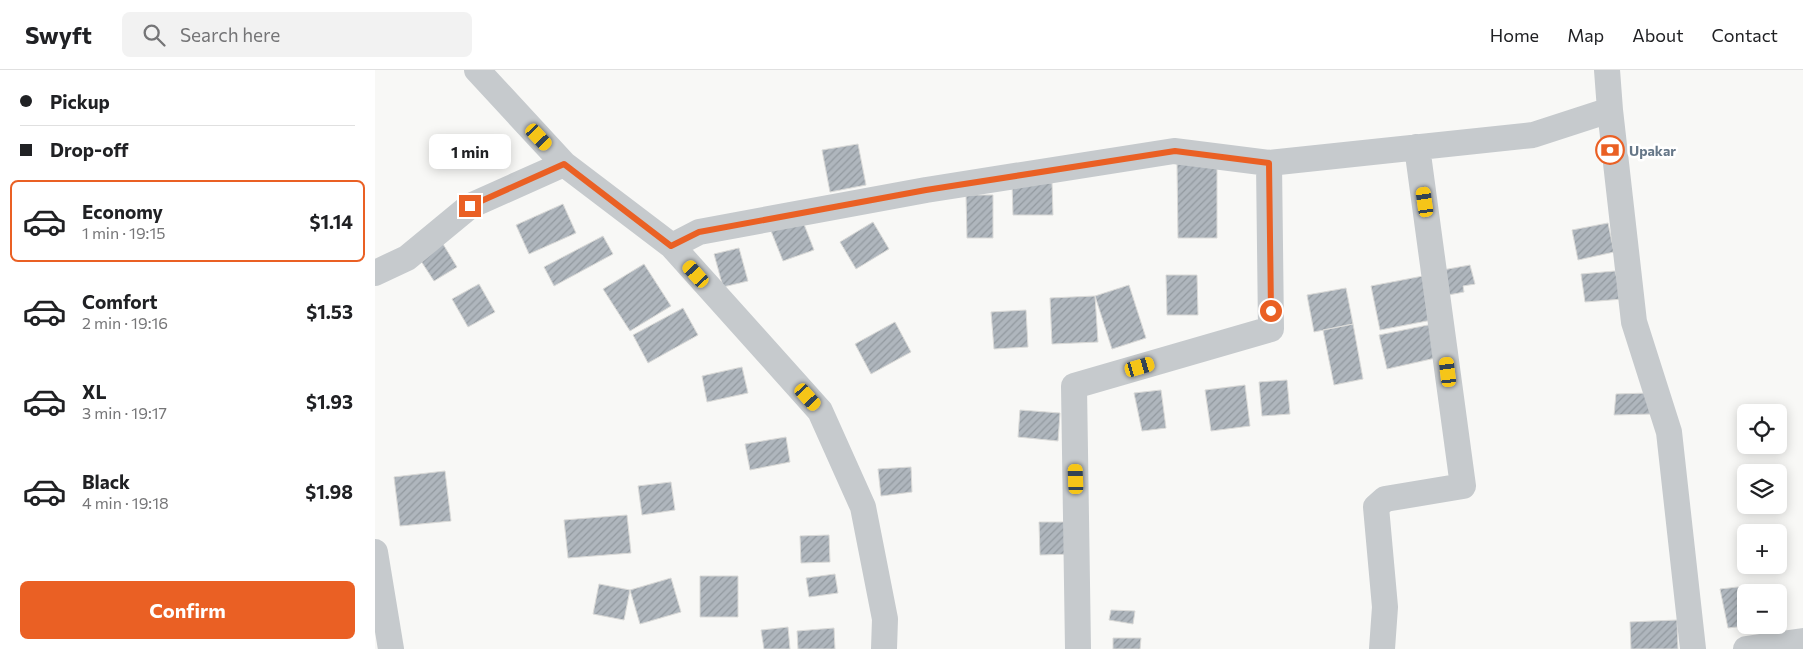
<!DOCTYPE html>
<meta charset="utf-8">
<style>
body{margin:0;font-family:Commissioner,sans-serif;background:#f2f2f2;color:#202124;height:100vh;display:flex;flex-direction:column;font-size:19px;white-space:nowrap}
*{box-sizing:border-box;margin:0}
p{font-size:16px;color:#757577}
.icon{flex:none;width:28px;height:28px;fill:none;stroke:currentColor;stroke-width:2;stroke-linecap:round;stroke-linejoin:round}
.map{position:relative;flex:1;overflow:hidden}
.details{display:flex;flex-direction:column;background:#fff;width:375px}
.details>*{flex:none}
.hud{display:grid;align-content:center;height:110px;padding:0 20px;background:#fff}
.buttons{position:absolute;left:1362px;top:334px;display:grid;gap:10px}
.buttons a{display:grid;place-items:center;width:50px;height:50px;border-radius:8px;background:#fff;box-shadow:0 2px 12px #0003;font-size:25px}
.end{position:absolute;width:22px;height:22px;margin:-11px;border:6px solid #ea6024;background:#fff;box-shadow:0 0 0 2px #fff}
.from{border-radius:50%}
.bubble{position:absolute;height:35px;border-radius:8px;background:#fff;box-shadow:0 2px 12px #0003;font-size:16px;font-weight:700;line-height:35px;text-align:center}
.car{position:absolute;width:15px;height:30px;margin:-15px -8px;border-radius:6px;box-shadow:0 0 4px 1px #0007;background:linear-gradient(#f5c518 24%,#345 0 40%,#f5c518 0 76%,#345 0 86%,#f5c518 0)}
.hud b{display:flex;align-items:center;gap:18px;height:48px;font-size:19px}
.hud b+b{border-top:1px solid #e0e0e0}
.hud i{width:12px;height:12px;background:#202124}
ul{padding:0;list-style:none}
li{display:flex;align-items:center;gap:15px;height:82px;margin:0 10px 8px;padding:0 10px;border:2px solid transparent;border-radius:8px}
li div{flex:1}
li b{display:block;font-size:19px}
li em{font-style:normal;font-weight:700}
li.selected{border-color:#ea6024}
li>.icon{width:45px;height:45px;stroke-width:1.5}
.action{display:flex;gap:10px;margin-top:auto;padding:10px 20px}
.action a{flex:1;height:58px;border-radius:8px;background:#ea6024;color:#fff;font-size:20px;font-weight:700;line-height:58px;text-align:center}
header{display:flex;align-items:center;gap:30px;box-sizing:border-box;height:70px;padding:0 25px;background:#fff;border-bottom:1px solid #e0e0e0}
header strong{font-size:24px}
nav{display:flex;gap:28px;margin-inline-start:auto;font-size:18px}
.search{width:350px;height:45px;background:#f2f2f2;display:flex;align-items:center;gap:12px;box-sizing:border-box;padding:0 18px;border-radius:8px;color:#757577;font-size:19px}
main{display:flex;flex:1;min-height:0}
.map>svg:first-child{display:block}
.building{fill:url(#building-hatch);stroke:#dadad8}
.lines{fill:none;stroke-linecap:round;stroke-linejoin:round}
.minor{stroke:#c6cacd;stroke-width:26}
.route{stroke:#ea6024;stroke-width:6}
.labels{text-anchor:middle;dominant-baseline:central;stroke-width:5;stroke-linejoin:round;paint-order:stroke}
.poi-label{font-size:14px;font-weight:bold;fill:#678;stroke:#fff;text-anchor:start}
</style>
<header>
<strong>Swyft</strong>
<div class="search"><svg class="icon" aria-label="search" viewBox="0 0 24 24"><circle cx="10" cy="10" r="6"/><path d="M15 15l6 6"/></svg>Search here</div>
<nav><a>Home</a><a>Map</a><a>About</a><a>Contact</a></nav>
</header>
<main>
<section class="details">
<div class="hud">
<b><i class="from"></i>Pickup</b>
<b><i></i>Drop-off</b>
</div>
<ul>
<li class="selected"><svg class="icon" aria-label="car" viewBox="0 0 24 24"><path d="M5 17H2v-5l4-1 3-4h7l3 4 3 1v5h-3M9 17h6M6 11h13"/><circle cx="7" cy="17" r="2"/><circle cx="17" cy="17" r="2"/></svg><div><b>Economy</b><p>1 min · 19:15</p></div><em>$1.14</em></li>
<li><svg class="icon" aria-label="car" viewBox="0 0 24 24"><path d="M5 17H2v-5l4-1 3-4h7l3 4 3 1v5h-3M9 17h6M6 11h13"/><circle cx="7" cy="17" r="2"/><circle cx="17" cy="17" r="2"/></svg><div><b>Comfort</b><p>2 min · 19:16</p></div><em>$1.53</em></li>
<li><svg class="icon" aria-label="car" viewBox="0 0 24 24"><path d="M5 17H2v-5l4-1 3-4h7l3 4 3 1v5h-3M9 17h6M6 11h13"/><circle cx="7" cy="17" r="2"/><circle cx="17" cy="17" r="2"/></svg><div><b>XL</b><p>3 min · 19:17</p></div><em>$1.93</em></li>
<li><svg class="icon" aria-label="car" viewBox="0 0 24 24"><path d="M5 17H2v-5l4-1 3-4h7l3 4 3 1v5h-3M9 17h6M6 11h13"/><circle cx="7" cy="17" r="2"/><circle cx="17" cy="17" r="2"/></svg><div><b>Black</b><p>4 min · 19:18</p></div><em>$1.98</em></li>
</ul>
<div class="action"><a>Confirm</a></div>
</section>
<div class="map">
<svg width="1428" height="579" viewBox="0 0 1428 579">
<defs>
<pattern id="building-hatch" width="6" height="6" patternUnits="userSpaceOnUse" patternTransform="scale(1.25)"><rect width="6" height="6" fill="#afb6bd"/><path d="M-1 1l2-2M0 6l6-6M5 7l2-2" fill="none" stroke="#92999f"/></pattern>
</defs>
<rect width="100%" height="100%" fill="#f8f8f6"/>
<!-- building -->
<path class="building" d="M483 74 491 115 455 122 447 80Z
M802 94H842V168H803Z
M637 113H677L678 145H638Z
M591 125H618V168H592Z
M188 134 201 163 154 184 141 155Z
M427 149 439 180 408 191 396 161Z
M498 152 514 179 481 199 465 172Z
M1233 153 1239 182 1203 190 1197 160Z
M228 166 238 184 179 216 169 197Z
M68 174 82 197 59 211 44 188Z
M364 178 373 211 348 217 339 184Z
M269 194 296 236 255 261 228 219Z
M1095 195 1100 214 1088 216 1089 222 1068 226 1062 201Z
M1240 201 1248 229 1210 232 1206 204Z
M791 205H822L823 245H792Z
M1048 206 1057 250 1005 260 996 216Z
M104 214 120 242 93 257 77 229Z
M754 215 771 268 737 279 720 226Z
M971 218 978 254 939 262 932 225Z
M720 226 723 272 677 274 675 228Z
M308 238 323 265 273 293 258 265Z
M651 240 653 277 619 279 616 242Z
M520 252 536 282 496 304 480 274Z
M978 254 988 309 959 315 948 260Z
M1058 254 1065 287 1012 299 1004 265Z
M367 297 373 323 332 332 327 306Z
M912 310 915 344 887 346 884 312Z
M870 315 875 356 836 361 830 320Z
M786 320 791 358 767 361 759 323Z
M1274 323 1276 344 1239 345 1241 324Z
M645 340 685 343 683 371 643 367Z
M411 367 415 392 375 400 370 374Z
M536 397 537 422 506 426 503 399Z
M70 401 76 451 25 456 19 407Z
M296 412 300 440 267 445 263 416Z
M252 445 256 483 193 488 189 450Z
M664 452H698L699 484 665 485Z
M454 465 455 492 426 493 425 466Z
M460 504 463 523 434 527 431 508Z
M325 506H363V547H325Z
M296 508 306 542 265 554 255 520Z
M224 514 255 520 249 550 218 544Z
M1363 517 1375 518 1376 522H1371V555H1379L1353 558 1345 519Z
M736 540 760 541 758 554 734 550Z
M1302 550 1303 579H1256L1255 552Z
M413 557 415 579H389L386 560Z
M459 558 460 579H423L422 561Z
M738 568H766L765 579H738Z"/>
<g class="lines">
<!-- minor -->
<path class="minor" d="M102 0 189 94 297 176 445 341 488 437 510 549 509 579
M1232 0 1235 40
M297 176 324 162 551 120 799 81 894 93 1158 65 1235 40 1259 252 1294 362 1318 579
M0 203 32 188 95 136 189 94
M0 482 16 579
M703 579 699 316 896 259 894 93
M1007 579 1010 537 1001 437 1010 429 1088 416 1042 77
M1371 579 1428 571"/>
</g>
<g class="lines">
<!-- route -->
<path class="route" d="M95 136 189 94 296 176 324 162 551 120 800 81 894 93 896 241"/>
</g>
<!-- icons -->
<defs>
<symbol id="bank-ring" viewBox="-11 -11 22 22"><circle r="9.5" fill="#fff" stroke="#ea6024" stroke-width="1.5"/><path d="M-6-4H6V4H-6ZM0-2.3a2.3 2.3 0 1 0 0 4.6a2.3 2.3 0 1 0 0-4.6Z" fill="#ea6024"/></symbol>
</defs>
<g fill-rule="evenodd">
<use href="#bank-ring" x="1219" y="64" width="32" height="32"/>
</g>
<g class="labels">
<!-- poi labels -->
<g class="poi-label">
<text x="1254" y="80">Upakar</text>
</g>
</g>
</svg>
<div class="buttons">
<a><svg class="icon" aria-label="locate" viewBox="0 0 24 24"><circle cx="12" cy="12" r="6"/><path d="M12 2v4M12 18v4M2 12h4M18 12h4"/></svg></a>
<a><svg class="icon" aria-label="layers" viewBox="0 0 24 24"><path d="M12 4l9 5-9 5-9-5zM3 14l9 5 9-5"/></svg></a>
<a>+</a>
<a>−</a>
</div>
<i class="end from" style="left:896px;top:241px"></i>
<i class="end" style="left:95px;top:136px"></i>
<div class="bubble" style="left:54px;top:64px;width:82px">1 min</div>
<i class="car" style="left:164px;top:67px;rotate:137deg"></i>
<i class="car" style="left:1050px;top:132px;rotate:352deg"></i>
<i class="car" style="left:321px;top:204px;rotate:318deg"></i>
<i class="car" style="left:765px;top:297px;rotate:74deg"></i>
<i class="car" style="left:1073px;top:302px;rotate:353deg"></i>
<i class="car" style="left:433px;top:327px;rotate:138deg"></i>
<i class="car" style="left:701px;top:409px;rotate:358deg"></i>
</div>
</main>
